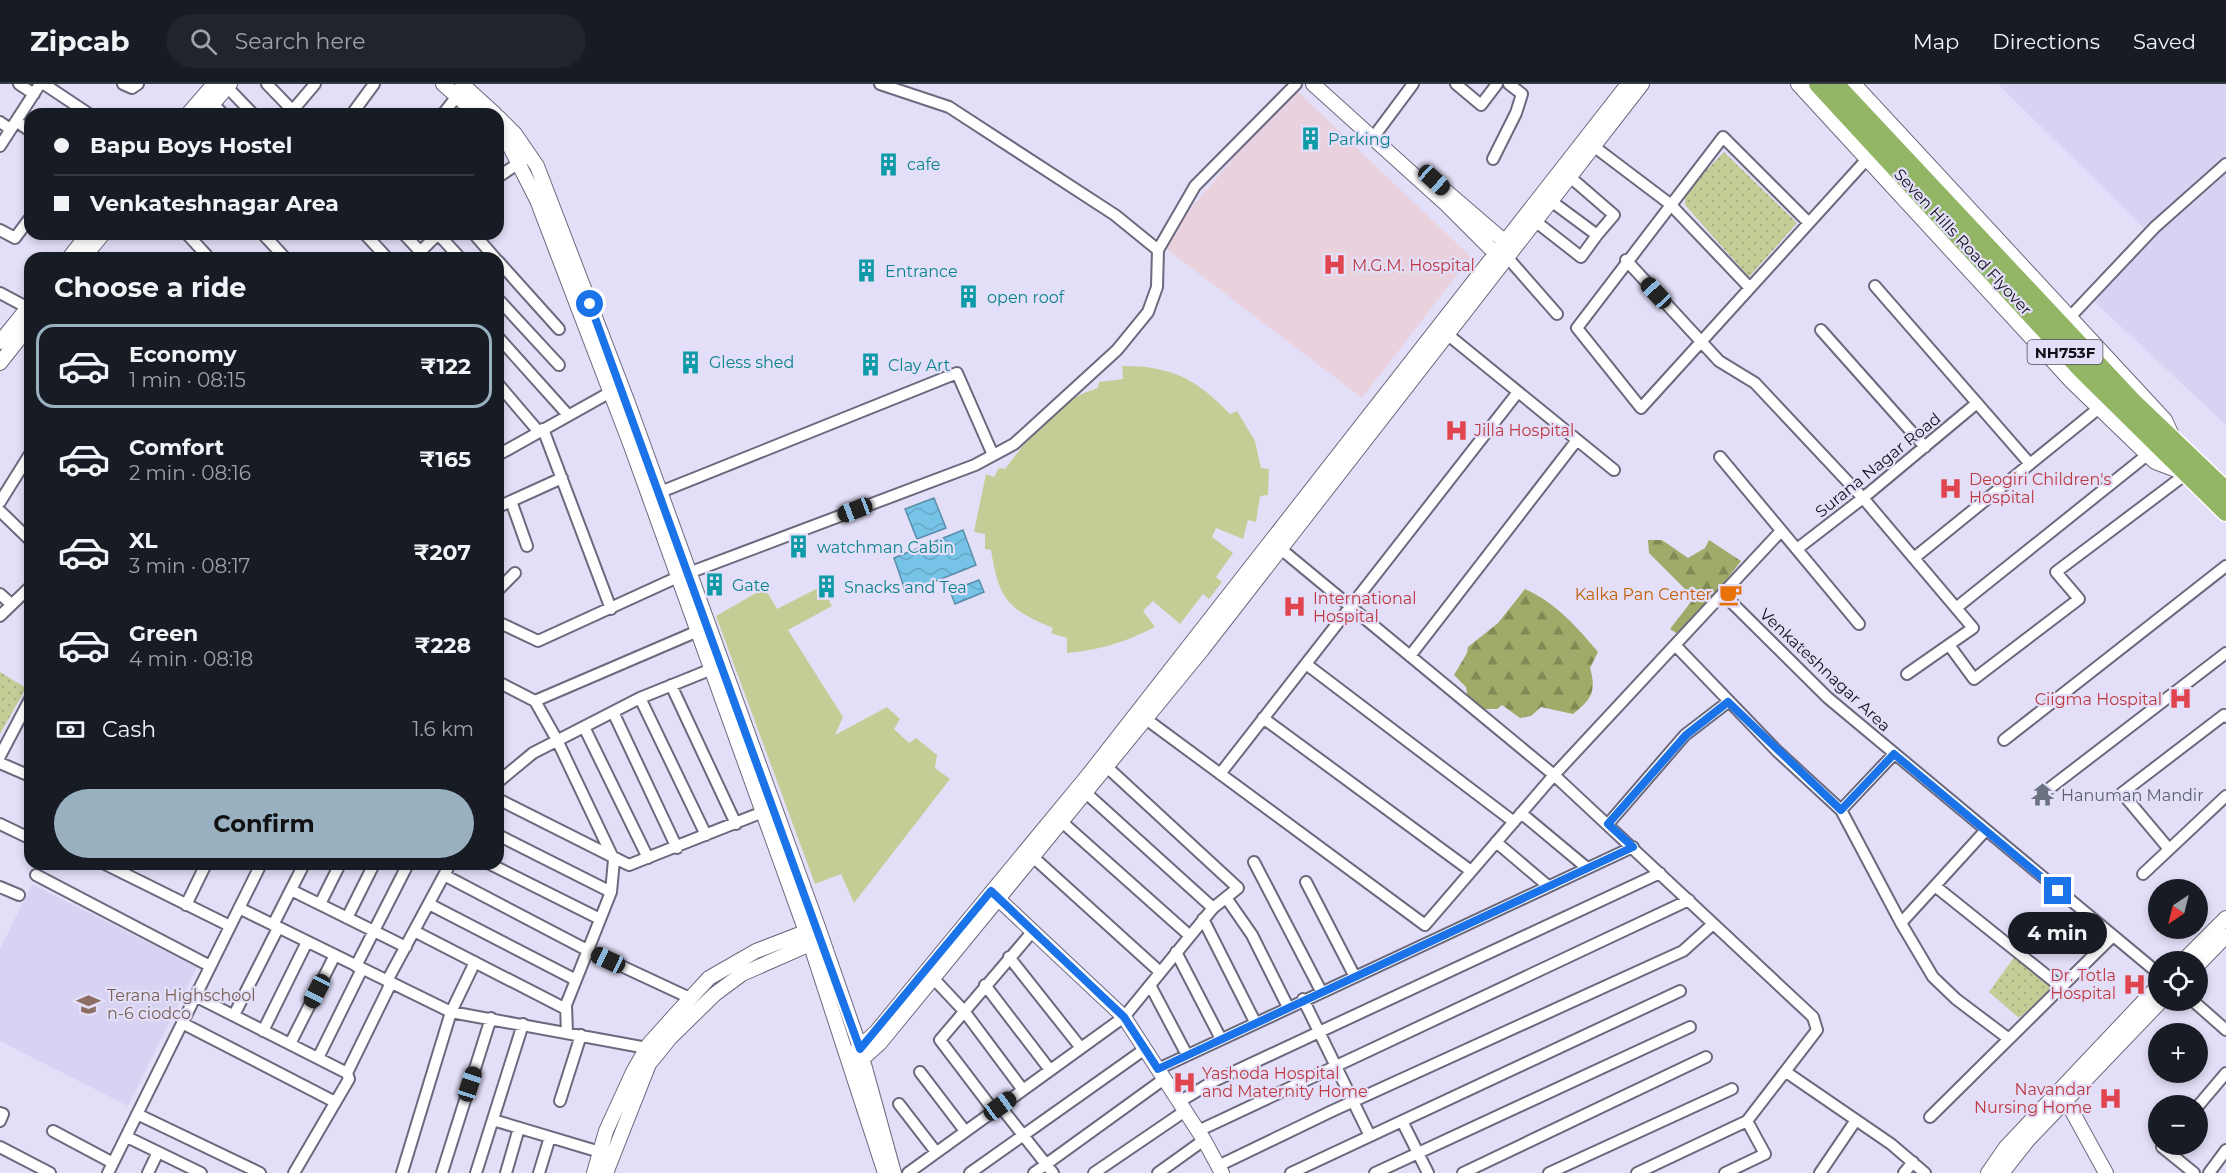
<!DOCTYPE html>
<meta charset="utf-8">
<style>
body{margin:0;font-family:Montserrat,sans-serif;background:#20242c;color:#f1f3f6;height:100vh;display:flex;flex-direction:column;font-size:22px;white-space:nowrap}
*{box-sizing:border-box;margin:0}
p{font-size:20px;color:#9ea1a6}
.icon{flex:none;width:33px;height:33px;fill:none;stroke:currentColor;stroke-width:2;stroke-linecap:round;stroke-linejoin:round}
.map{position:relative;flex:1;overflow:hidden}
.side{position:absolute;left:24px;top:168px;width:480px;height:618px;display:flex;flex-direction:column;background:#171b24;border-radius:18px;box-shadow:0 3px 9px #0003}
.side>*{flex:none}
.guide{position:absolute;left:24px;top:24px;width:480px;height:132px;border-radius:18px;box-shadow:0 3px 9px #0003;display:grid;align-content:center;height:132px;padding:0 30px;background:#171b24}
.needle{width:39px;rotate:215deg}
.buttons{position:absolute;left:2148px;top:795px;display:grid;gap:12px}
.buttons a{display:grid;place-items:center;width:60px;height:60px;border-radius:50%;background:#171b24;box-shadow:0 3px 9px #0003;font-size:30px}
.end{position:absolute;width:27px;height:27px;margin:-14px;border:8px solid #1a73e8;background:#fff;box-shadow:0 0 0 3px #fff}
.from{border-radius:50%}
.bubble{position:absolute;height:42px;border-radius:21px;background:#171b24;box-shadow:0 3px 9px #0003;font-size:20px;font-weight:700;line-height:42px;text-align:center}
.car{position:absolute;width:18px;height:36px;margin:-18px -9px;border-radius:8px;box-shadow:0 0 4px 2px #0007;background:linear-gradient(#222 24%,#8ab4d8 0 40%,#222 0 76%,#8ab4d8 0 86%,#222 0)}
.guide b{display:flex;align-items:center;gap:21px;height:57px;font-size:22px}
.guide b+b{border-top:2px solid #363941}
.guide i{width:15px;height:15px;background:#f1f3f6}
ul{padding:0;list-style:none}
li{display:flex;align-items:center;gap:18px;height:84px;margin:0 12px 9px;padding:0 18px;border:3px solid transparent;border-radius:18px}
li div{flex:1}
li b{display:block;font-size:22px}
li em{font-style:normal;font-weight:700}
li.on{border-color:#99b0c0}
li>.icon{width:54px;height:54px;stroke-width:1.5}
h2{padding:0 30px;font-size:27px;line-height:72px}
.pay{display:flex;align-items:center;gap:15px;height:66px;padding:0 30px;font-size:22px}
.pay p{margin-inline-start:auto}
.action{display:flex;gap:12px;margin-top:auto;padding:12px 30px}
.action a{flex:1;height:69px;border-radius:36px;background:#99b0c0;color:#111;font-size:24px;font-weight:700;line-height:69px;text-align:center}
header{display:flex;align-items:center;gap:36px;box-sizing:border-box;height:84px;padding:0 30px;background:#171b24;border-bottom:2px solid #363941}
header strong{font-size:28px}
nav{display:flex;gap:33px;margin-inline-start:auto;font-size:21px}
.search{width:420px;height:54px;background:#20242c;display:flex;align-items:center;gap:15px;box-sizing:border-box;padding:0 21px;border-radius:33px;color:#9ea1a6;font-size:22px}
.map>svg:first-child{display:block}
.built{fill:#d8d3f3}
.medical{fill:#e9d2dd}
.green{fill:#c3ce97}
.forest{fill:url(#forest-firs)}
.park{fill:url(#park-dots)}
.water{fill:url(#water-waves);stroke:#598ea9;stroke-width:1.5}
.lines{fill:none;stroke-linecap:round;stroke-linejoin:round}
.minor-casing{stroke:#6c697e;stroke-width:14}
.tertiary-casing{stroke:#6c697e;stroke-width:16}
.trunk-casing{stroke:#fff;stroke-width:21}
.minor{stroke:#fff;stroke-width:10}
.tertiary{stroke:#fff;stroke-width:14}
.trunk{stroke:#92b666;stroke-width:18}
.route{stroke:#1a73e8;stroke-width:8}
.labels{text-anchor:middle;dominant-baseline:central;stroke-width:4.5;stroke-linejoin:round;paint-order:stroke}
.shield{fill:#e3dff8;stroke:#514f5c;stroke-width:1.5}
.shield-label{font-size:15px;font-weight:bold;fill:#121119}
.culture-label{font-size:16px;fill:#0d838f;stroke:#e3dff8;text-anchor:start}
.street-label{font-size:16px;fill:#121119;stroke:#e3dff8}
.health-label{font-size:16px;fill:#be3a42;stroke:#e3dff8;text-anchor:start}
.food-label{font-size:16px;fill:#c56008;stroke:#e3dff8;text-anchor:end}
.worship-label{font-size:16px;fill:#5b616d;stroke:#e3dff8;text-anchor:start}
.education-label{font-size:16px;fill:#785e54;stroke:#e3dff8;text-anchor:start}
</style>
<header>
<strong>Zipcab</strong>
<div class="search"><svg class="icon" aria-label="search" viewBox="0 0 24 24"><circle cx="10" cy="10" r="6"/><path d="M15 15l6 6"/></svg>Search here</div>
<nav><a>Map</a><a>Directions</a><a>Saved</a></nav>
</header>
<div class="map">
<svg width="2226" height="1089" viewBox="0 0 2226 1089">
<defs>
<pattern id="forest-firs" width="22" height="20" patternUnits="userSpaceOnUse" patternTransform="scale(1.5)"><rect width="22" height="20" fill="#9fab68"/><path d="M5 1l3.5 6h-7zM16 11l3.5 6h-7z" fill="#808a55"/></pattern>
<pattern id="park-dots" width="8" height="8" patternUnits="userSpaceOnUse" patternTransform="scale(1.5)"><rect width="8" height="8" fill="#c3ce97"/><path d="M2 2h.1M6 6h.1" fill="none" stroke="#a6b082" stroke-width="1.8" stroke-linecap="round"/></pattern>
<pattern id="water-waves" width="16" height="10" patternUnits="userSpaceOnUse" patternTransform="scale(1.5)"><rect width="16" height="10" fill="#77c3e7"/><path d="M0 5q4-4 8 0t8 0" fill="none" stroke="#66a6c6"/></pattern>
</defs>
<rect width="100%" height="100%" fill="#e3dff8"/>
<!-- built -->
<path class="built" d="M1998 0H2226V341L2085 209 2147 147Z
M32 800 197 883 128 1022 0 957V865Z"/>
<!-- medical -->
<path class="medical" d="M1294 4 1471 173 1362 314 1160 160Z"/>
<!-- green -->
<path class="green" d="M1122 282C1172 282 1195 294 1230 330L1237 327 1255 357 1261 384 1269 385 1268 411 1260 412 1256 438 1248 436 1243 455 1216 444 1212 453 1233 469 1216 493 1222 498 1209 515 1203 510 1180 540 1153 517 1143 527 1155 543C1126 558 1100 566 1067 569V554L1051 549 1053 544C1007 525 999 515 991 466L985 465V450L974 448 986 390 994 393 999 384 1005 385C1033 349 1053 318 1098 304L1099 298 1123 295Z
M822 502 832 522 788 546 843 633 835 651 887 623 900 635 894 645 909 659 916 654 937 671 935 684 950 695 854 819 841 790 815 800 716 532 765 504 777 525Z"/>
<!-- forest -->
<path class="forest" d="M1648 456H1662L1688 474 1705 464 1709 456 1741 477 1707 521 1698 526 1685 544 1676 549 1670 545 1694 514 1649 469Z
M1525 505C1556 519 1577 543 1598 568L1590 584C1597 607 1591 616 1573 630L1541 623 1531 632 1520 634 1502 621 1497 625H1478L1468 615 1466 603 1454 591 1467 569 1468 563 1498 539Z"/>
<!-- park -->
<path class="park" d="M1724 68 1797 139 1749 193 1685 121V109Z
M0 588 26 604 0 650Z
M2015 872 2055 904 2019 934 1989 908Z"/>
<!-- water -->
<path class="water" d="M934 414 946 444 917 455 905 425Z
M963 446 976 481 906 509 894 474Z
M979 496 984 508 955 520 950 507Z"/>
<g class="lines">
<defs>
<path id="minor" d="M19 0 34 10
M44 0 89 30
M123 0 132 4 138 0
M267 0 296 30
M880 0 949 23 1115 131 1158 166
M1456 0 1481 21 1497 0
M227 3 253 30
M213 20 223 30
M293 26 315 0
M352 30 374 0
M443 30 457 12
M16 37 30 47
M0 38 10 45
M1378 47 1413 0
M1588 58 1670 120 1750 204
M0 62 40 0
M1493 75 1516 29 1522 10 1509 0
M498 93 525 75
M1570 93 1614 131 1597 151
M1535 137 1581 173 1597 151 1551 117
M1809 139 1723 53 1577 244 1641 324 1867 75
M0 146 15 154 30 134
M187 150 209 174
M263 150 285 174
M365 150 387 174
M404 150 426 174
M438 150 460 174
M474 150 495 174
M1507 173 1557 230
M414 174 438 150
M1626 176 1719 277 1755 299 1863 414 1973 544 1907 590
M498 177 559 245
M1875 202 2030 380
M0 209 30 225
M498 215 559 281
M2070 233 2155 143 2226 80
M1821 246 1925 363
M1447 250 1614 386
M498 253 568 331
M498 300 539 348
M543 345 611 525
M498 371 616 305
M1720 373 1859 540
M653 411 957 289 993 371
M511 417 527 462
M0 418 30 370
M498 423 562 394
M0 427 30 456
M1276 461 1554 691 1813 933 1817 946 1747 1037 1637 1089
M1797 465 1863 414 1977 319
M1914 474 2099 324
M498 506 515 489
M0 510 11 520
M1723 510 1828 614 2158 889
M1956 524 2147 371
M0 532 30 503
M498 538 538 557 678 493 975 381 1014 360 1117 266 1148 228 1157 203 1158 166 1195 102 1296 0
M1675 561 1777 667 1841 726 1894 670
M1949 561 1974 595 2079 515 2056 488 2186 390
M1410 572 1577 356
M1306 580 1514 738
M498 598 535 617 698 547
M671 601 736 740
M640 614 706 751
M535 617 557 656 614 776 611 808 566 921 567 949
M613 628 677 764
M1263 634 1471 787
M1146 635 1425 841 1554 691 1781 447
M584 643 648 774
M2004 656 2226 482
M0 672 30 615
M0 679 30 692
M1220 690 1518 308
M498 698 533 669 640 614 717 583
M2046 707 2226 569
M1086 709 1213 824
M498 715 629 781 768 726
M1841 726 1901 839 1933 893 1956 915 2009 955
M1521 729 1587 784
M1062 738 1190 852
M0 740 27 753
M1608 740 1685 651 1728 618
M498 751 611 808
M1496 758 1548 802
M2169 765 2122 709 2224 631 2226 633
M1033 773 1160 888
M1254 778 1321 907
M105 780 230 842
M490 780 600 835
M2143 790 2226 712
M36 791 210 882
M444 791 587 866 690 914
M1306 798 1354 891
M1935 802 2061 903
M0 803 19 811
M291 806 406 863
M1227 815 1252 851 1288 923
M320 820 340 780
M429 820 576 896
M186 821 206 780
M239 824 451 928 647 964
M347 834 374 780
M1203 835 1255 938
M1901 839 1985 747
M273 841 304 780
M414 847 566 925
M1176 868 1221 955
M1009 873 1081 964
M356 882 408 780
M933 894 964 927 1023 1006
M387 897 450 780
M985 901 1050 986
M1150 901 1187 971
M195 912 347 989
M1303 915 1370 1052
M2192 916 2226 946
M234 931 278 844
M182 939 335 1018
M263 947 307 858
M290 960 335 871
M318 974 362 885
M1158 985 1633 763
M920 988 965 1047
M1786 988 1891 1060 1925 1089
M560 1017 581 951
M1179 1018 1212 998 1660 789
M899 1020 936 1068
M1000 1022 1053 1089
M2198 1022 2226 989
M994 1027 940 956 1033 847
M0 1029 3 1030 0 1037
M137 1030 260 1089
M1930 1033 2113 852
M493 1036 600 1068
M1402 1037 1428 1089
M53 1047 113 1079
M1198 1047 1689 816
M127 1053 201 1089
M2164 1060 2162 1063 2194 1089
M0 1063 50 1089
M1218 1082 1332 1027 1683 867 1713 840
M108 1089 261 780
M148 1089 158 1068
M294 1089 349 995 347 989 391 899
M402 1089 451 928 475 878
M442 1089 491 934
M476 1089 523 940
M506 1089 519 1044
M539 1089 550 1053
M908 1089 1124 933 1213 824 1238 804 1108 684
M970 1089 1145 965
M1034 1089 1164 995
M1094 1089 1185 1027
M1158 1089 1204 1056
M1291 1089 1680 907
M1375 1089 1690 943
M1463 1089 1706 973
M1549 1089 1732 1005
M1725 1089 1765 1070 1747 1037
M1820 1089 1856 1036
M1904 1089 1913 1078
M2209 1089 2226 1066"/>
<path id="tertiary" d="M443 0 477 30
M462 0 495 30
M1313 0 1446 120 1502 176
M1798 0 2072 298 2155 378 2184 389
M1854 0 2165 336 2171 349
M188 30 214 0
M204 30 230 0
M498 33 515 50 537 82 628 319 818 843 857 955 894 1089
M498 50 510 63 537 116 631 362 810 859 885 1089
M1439 101 1511 163
M69 174 88 150
M83 174 103 150
M0 258 30 221
M0 279 30 241
M992 809 1124 933 1204 1056 1222 1089
M2182 878 2226 834
M2198 881 2226 852
M848 974 876 948 1089 690 1628 0
M851 985 880 959 1202 566 1642 0
M2062 1009 2106 1089
M594 1089 606 1047 633 988 649 960 674 932 709 894 756 867 813 845
M606 1089 649 980 670 954 715 910 742 890 817 857
M1988 1089 2006 1063 2158 902
M2002 1089 2028 1056 2162 916"/>
<path id="trunk" d="M1818 0 2080 284 2226 428
M1835 0 2132 317 2226 407"/>
</defs>
<!-- minor casing -->
<use href="#minor" class="minor-casing"/>
<!-- tertiary casing -->
<use href="#tertiary" class="tertiary-casing"/>
<!-- trunk casing -->
<use href="#trunk" class="trunk-casing"/>
<!-- minor -->
<use href="#minor" class="minor"/>
<!-- tertiary -->
<use href="#tertiary" class="tertiary"/>
<!-- trunk -->
<use href="#trunk" class="trunk"/>
</g>
<g class="lines">
<!-- route -->
<path class="route" d="M590 220 860 965 991 807 1124 933 1158 985 1633 763 1608 740 1686 651 1728 618 1841 726 1894 670 2058 807"/>
</g>
<!-- icons -->
<defs>
<symbol id="building-bare" viewBox="-9 -9 18 18"><path d="M-4-6H4V6H1V3H-1V6H-4ZM-2.5-4.3h1.7v1.8h-1.7ZM.8-4.3h1.7v1.8H.8ZM-2.5-1h1.7V.8h-1.7ZM.8-1h1.7V.8H.8Z" fill="#0f9aa8" stroke="#e3dff8" stroke-width="2.5" paint-order="stroke"/></symbol>
<symbol id="hospital-bare" viewBox="-9 -9 18 18"><path d="M-5-5h3v3.5h4V-5h3V5h-3V1.5h-4V5h-3Z" fill="#e0444e" stroke="#e3dff8" stroke-width="2.5" paint-order="stroke"/></symbol>
<symbol id="cafe-bare" viewBox="-9 -9 18 18"><path d="M-5.5-4.5H6V0H3Q3 3.5 0 3.5H-2.5Q-5.5 3.5-5.5 0ZM3-3.2v2h1.7v-2ZM-6 4.5H4V6H-6Z" fill="#e8710a" stroke="#e3dff8" stroke-width="2.5" paint-order="stroke"/></symbol>
<symbol id="temple-bare" viewBox="-9 -9 18 18"><path d="M0-6L5-2H3V0L6.5 2.5H4V6H1.5V3h-3V6H-4V2.5H-6.5L-3 0V-2H-5Z" fill="#6b7280" stroke="#e3dff8" stroke-width="2.5" paint-order="stroke"/></symbol>
<symbol id="school-bare" viewBox="-9 -9 18 18"><path d="M0-5L7-2L0 1L-7-2ZM-4 1L0 2.5L4 1V4Q0 6-4 4Z" fill="#8d6e63" stroke="#e3dff8" stroke-width="2.5" paint-order="stroke"/></symbol>
</defs>
<g fill-rule="evenodd">
<use href="#building-bare" x="1294" y="38" width="33" height="33"/>
<use href="#building-bare" x="872" y="64" width="33" height="33"/>
<use href="#hospital-bare" x="1318" y="164" width="33" height="33"/>
<use href="#building-bare" x="850" y="170" width="33" height="33"/>
<use href="#building-bare" x="952" y="196" width="33" height="33"/>
<use href="#building-bare" x="674" y="262" width="33" height="33"/>
<use href="#building-bare" x="854" y="264" width="33" height="33"/>
<use href="#hospital-bare" x="1440" y="330" width="33" height="33"/>
<use href="#hospital-bare" x="1934" y="388" width="33" height="33"/>
<use href="#building-bare" x="782" y="446" width="33" height="33"/>
<use href="#building-bare" x="698" y="484" width="33" height="33"/>
<use href="#building-bare" x="810" y="486" width="33" height="33"/>
<use href="#cafe-bare" x="1714" y="494" width="33" height="33"/>
<use href="#hospital-bare" x="1278" y="506" width="33" height="33"/>
<use href="#hospital-bare" x="2164" y="598" width="33" height="33"/>
<use href="#temple-bare" x="2026" y="694" width="33" height="33"/>
<use href="#hospital-bare" x="2118" y="884" width="33" height="33"/>
<use href="#school-bare" x="72" y="904" width="33" height="33"/>
<use href="#hospital-bare" x="1168" y="982" width="33" height="33"/>
<use href="#hospital-bare" x="2094" y="998" width="33" height="33"/>
</g>
<g class="labels">
<!-- shield labels -->
<rect class="shield" x="2027.5" y="256" width="75" height="24" rx="4.5"/>
<g class="shield-label">
<text x="2065" y="268">NH753F</text>
</g>
<!-- culture labels -->
<g class="culture-label">
<text x="1328" y="55">Parking</text>
<text x="907" y="80">cafe</text>
<text x="885" y="187">Entrance</text>
<text x="987" y="213">open roof</text>
<text x="709" y="278">Gless shed</text>
<text x="888" y="281">Clay Art</text>
<text x="817" y="463">watchman Cabin</text>
<text x="732" y="501">Gate</text>
<text x="844" y="503">Snacks and Tea</text>
</g>
<!-- street labels -->
<g class="street-label">
<text transform="translate(1963 158) rotate(47)">Seven Hills Road Flyover</text>
<text transform="translate(1878 381) rotate(-39)">Surana Nagar Road</text>
<text transform="translate(1825 586) rotate(43)">Venkateshnagar Area</text>
</g>
<!-- health labels -->
<g class="health-label">
<text x="1352" y="181">M.G.M. Hospital</text>
<text x="1474" y="346">Jilla Hospital</text>
<text x="1969" y="395">Deogiri Children's<tspan x="1969" dy="18">Hospital</tspan></text>
<text x="1313" y="514">International<tspan x="1313" dy="18">Hospital</tspan></text>
<text x="2162" y="615" text-anchor="end">Ciigma Hospital</text>
<text x="2116" y="891" text-anchor="end">Dr. Totla<tspan x="2116" dy="18">Hospital</tspan></text>
<text x="1202" y="989">Yashoda Hospital<tspan x="1202" dy="18">and Maternity Home</tspan></text>
<text x="2092" y="1005" text-anchor="end">Navandar<tspan x="2092" dy="18">Nursing Home</tspan></text>
</g>
<!-- food labels -->
<g class="food-label">
<text x="1712" y="510">Kalka Pan Center</text>
</g>
<!-- worship labels -->
<g class="worship-label">
<text x="2061" y="711">Hanuman Mandir</text>
</g>
<!-- education labels -->
<g class="education-label">
<text x="107" y="911">Terana Highschool<tspan x="107" dy="18">n-6 ciodco</tspan></text>
</g>
</g>
</svg>
<div class="buttons">
<a><svg class="needle" viewBox="-14 -14 28 28"><path d="M0-13l5 13h-10z" fill="#e53935"/><path d="M0 13l5-13h-10z" fill="#9ea1a6"/></svg></a>
<a><svg class="icon" aria-label="locate" viewBox="0 0 24 24"><circle cx="12" cy="12" r="6"/><path d="M12 2v4M12 18v4M2 12h4M18 12h4"/></svg></a>
<a>+</a>
<a>−</a>
</div>
<i class="end from" style="left:590px;top:220px"></i>
<i class="end" style="left:2058px;top:807px"></i>
<div class="bubble" style="left:2008px;top:828px;width:99px">4 min</div>
<i class="car" style="left:1434px;top:96px;rotate:132deg"></i>
<i class="car" style="left:1656px;top:209px;rotate:317deg"></i>
<i class="car" style="left:855px;top:426px;rotate:249deg"></i>
<i class="car" style="left:608px;top:876px;rotate:295deg"></i>
<i class="car" style="left:317px;top:907px;rotate:207deg"></i>
<i class="car" style="left:470px;top:1000px;rotate:18deg"></i>
<i class="car" style="left:1000px;top:1022px;rotate:54deg"></i>
<div class="guide">
<b><i class="from"></i>Bapu Boys Hostel</b>
<b><i></i>Venkateshnagar Area</b>
</div>
<section class="side">
<h2>Choose a ride</h2>
<ul>
<li class="on"><svg class="icon" aria-label="car" viewBox="0 0 24 24"><path d="M5 17H2v-5l4-1 3-4h7l3 4 3 1v5h-3M9 17h6M6 11h13"/><circle cx="7" cy="17" r="2"/><circle cx="17" cy="17" r="2"/></svg><div><b>Economy</b><p>1 min · 08:15</p></div><em>₹122</em></li>
<li><svg class="icon" aria-label="car" viewBox="0 0 24 24"><path d="M5 17H2v-5l4-1 3-4h7l3 4 3 1v5h-3M9 17h6M6 11h13"/><circle cx="7" cy="17" r="2"/><circle cx="17" cy="17" r="2"/></svg><div><b>Comfort</b><p>2 min · 08:16</p></div><em>₹165</em></li>
<li><svg class="icon" aria-label="car" viewBox="0 0 24 24"><path d="M5 17H2v-5l4-1 3-4h7l3 4 3 1v5h-3M9 17h6M6 11h13"/><circle cx="7" cy="17" r="2"/><circle cx="17" cy="17" r="2"/></svg><div><b>XL</b><p>3 min · 08:17</p></div><em>₹207</em></li>
<li><svg class="icon" aria-label="car" viewBox="0 0 24 24"><path d="M5 17H2v-5l4-1 3-4h7l3 4 3 1v5h-3M9 17h6M6 11h13"/><circle cx="7" cy="17" r="2"/><circle cx="17" cy="17" r="2"/></svg><div><b>Green</b><p>4 min · 08:18</p></div><em>₹228</em></li>
</ul>
<div class="pay"><svg class="icon" aria-label="cash" viewBox="0 0 24 24"><path d="M3 7h18v10H3z"/><circle cx="12" cy="12" r="2"/></svg>Cash<p>1.6 km</p></div>
<div class="action"><a>Confirm</a></div>
</section>
</div>
